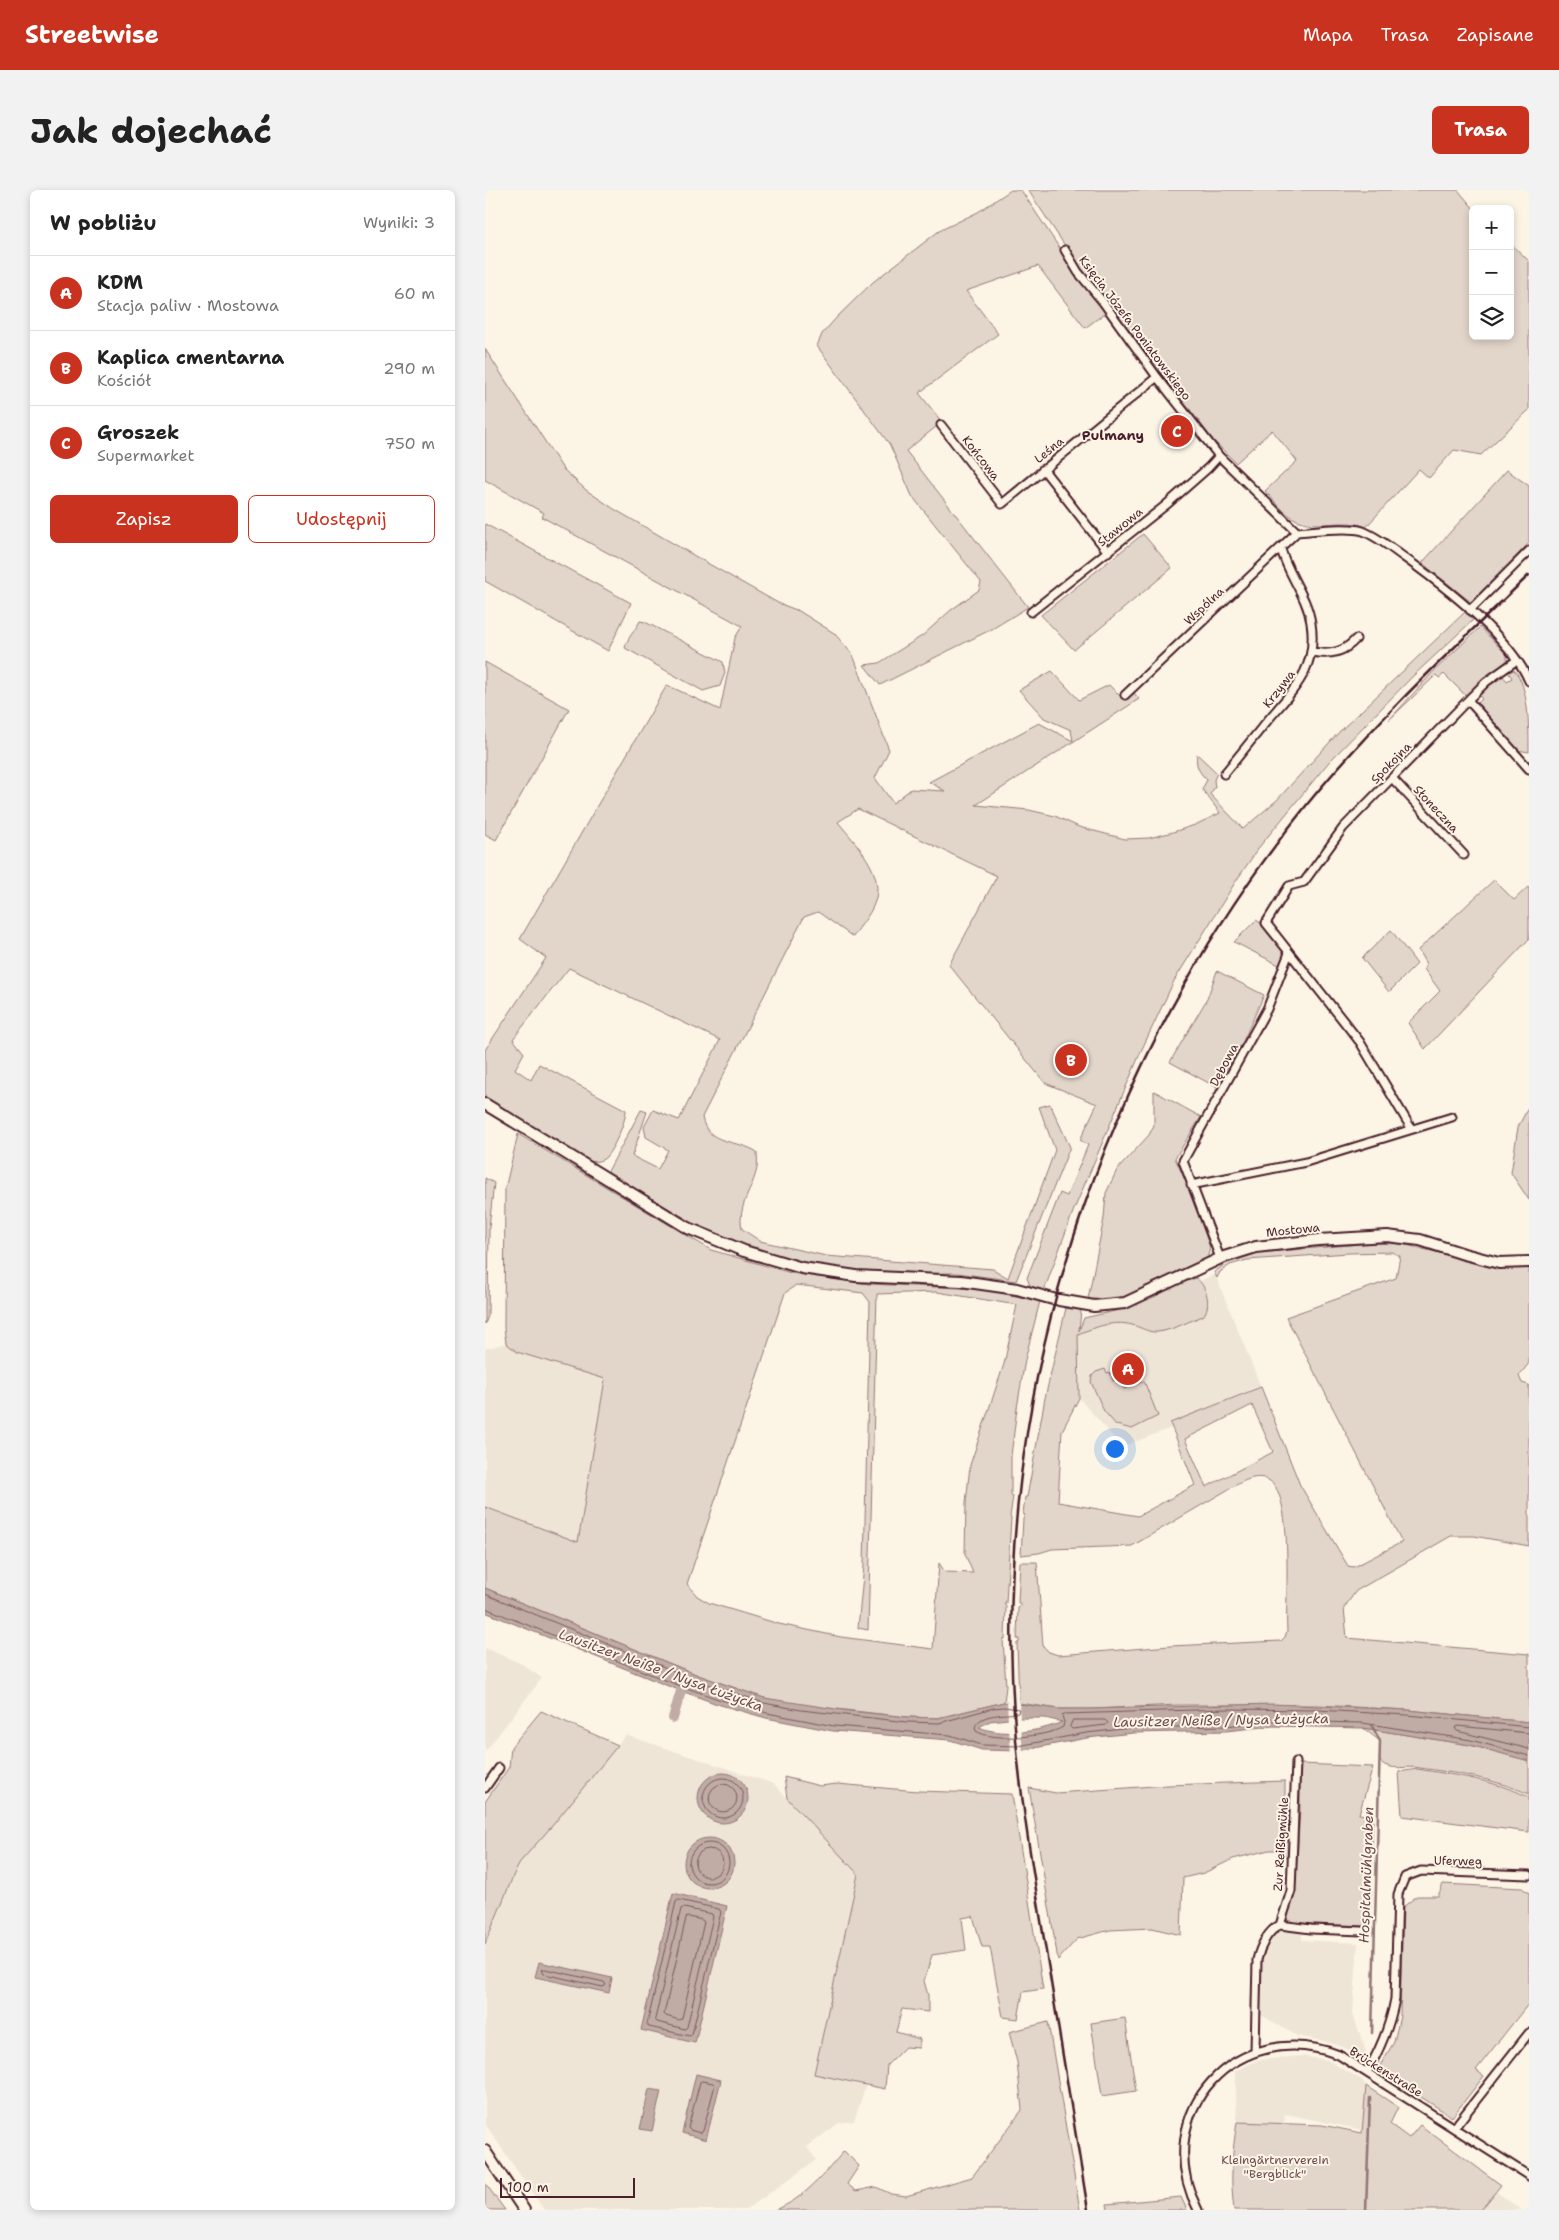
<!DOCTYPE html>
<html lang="pl">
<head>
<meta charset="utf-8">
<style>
	body { margin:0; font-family:"Shantell Sans",sans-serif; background:#f2f2f2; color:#222 }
	.controls { position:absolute; right:15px; top:15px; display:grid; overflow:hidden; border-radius:8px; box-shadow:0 2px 8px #0003 }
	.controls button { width:45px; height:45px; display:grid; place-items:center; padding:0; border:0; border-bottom:1px solid #e0e0e0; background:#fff; color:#222; font:25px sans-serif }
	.scale { position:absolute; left:15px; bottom:12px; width:135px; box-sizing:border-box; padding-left:5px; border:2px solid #4a1f2b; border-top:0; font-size:14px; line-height:18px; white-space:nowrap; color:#4a1f2b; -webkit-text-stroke:4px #fcf5e5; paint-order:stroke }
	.you { position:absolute; left:629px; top:1258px; width:18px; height:18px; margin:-12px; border:4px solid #fff; border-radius:50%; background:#1a73e8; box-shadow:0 0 0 8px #1a73e833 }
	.badge { display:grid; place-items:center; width:32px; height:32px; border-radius:50%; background:#c8321e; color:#fff; font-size:16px; font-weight:700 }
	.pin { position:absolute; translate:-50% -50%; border:2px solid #fff; box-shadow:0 1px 5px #0006 }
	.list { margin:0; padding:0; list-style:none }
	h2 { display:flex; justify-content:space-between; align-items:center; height:65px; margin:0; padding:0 20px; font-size:21px }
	h2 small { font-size:16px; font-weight:400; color:#767676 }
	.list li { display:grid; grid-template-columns:32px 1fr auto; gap:15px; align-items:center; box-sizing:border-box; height:75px; padding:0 20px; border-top:1px solid #e0e0e0 }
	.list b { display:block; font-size:19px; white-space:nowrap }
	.list p { margin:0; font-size:16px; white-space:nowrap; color:#767676 }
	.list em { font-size:16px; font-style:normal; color:#767676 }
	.actions { display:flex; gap:10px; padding:15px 20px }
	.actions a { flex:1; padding:11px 0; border:1px solid #c8321e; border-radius:8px; text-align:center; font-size:18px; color:#c8321e }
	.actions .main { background:#c8321e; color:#fff }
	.icon { flex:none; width:28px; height:28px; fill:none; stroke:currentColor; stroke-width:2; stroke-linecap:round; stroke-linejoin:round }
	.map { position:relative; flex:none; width:1044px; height:2020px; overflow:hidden; border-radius:8px }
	header { display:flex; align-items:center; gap:30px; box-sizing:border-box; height:70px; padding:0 25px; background:#c8321e; color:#fff }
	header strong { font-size:24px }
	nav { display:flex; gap:28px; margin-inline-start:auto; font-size:18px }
	.intro { display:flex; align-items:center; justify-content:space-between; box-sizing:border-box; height:120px; padding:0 30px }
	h1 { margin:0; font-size:35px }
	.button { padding:12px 22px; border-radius:8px; background:#c8321e; color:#fff; font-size:18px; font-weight:700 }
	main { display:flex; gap:30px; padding:0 30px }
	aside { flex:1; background:#fff; border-radius:8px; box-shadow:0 2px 8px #0003 }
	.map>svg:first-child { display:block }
</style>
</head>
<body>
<header>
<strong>Streetwise</strong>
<nav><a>Mapa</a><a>Trasa</a><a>Zapisane</a></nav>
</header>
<div class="intro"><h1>Jak dojechać</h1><a class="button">Trasa</a></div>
<main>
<aside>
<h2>W pobliżu<small>Wyniki: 3</small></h2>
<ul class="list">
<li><span class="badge">A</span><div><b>KDM</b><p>Stacja paliw · Mostowa</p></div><em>60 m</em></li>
<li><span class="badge">B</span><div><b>Kaplica cmentarna</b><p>Kościół</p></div><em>290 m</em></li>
<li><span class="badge">C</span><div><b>Groszek</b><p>Supermarket</p></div><em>750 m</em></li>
</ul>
<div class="actions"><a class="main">Zapisz</a><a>Udostępnij</a></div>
</aside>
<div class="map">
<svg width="1044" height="2020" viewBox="0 0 1044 2020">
	<rect width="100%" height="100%" fill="#fcf5e5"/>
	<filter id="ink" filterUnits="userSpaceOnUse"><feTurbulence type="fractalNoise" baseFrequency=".02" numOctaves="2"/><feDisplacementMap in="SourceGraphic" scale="10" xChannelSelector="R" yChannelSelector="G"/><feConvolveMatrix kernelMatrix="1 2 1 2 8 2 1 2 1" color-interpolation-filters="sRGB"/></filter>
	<g filter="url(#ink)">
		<path fill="#eee5d7" d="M 730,1084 L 776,1197 L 685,1233 L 686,1238 L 637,1257 L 594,1208 L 593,1144 L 619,1134 L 633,1133 L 648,1135 L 664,1142 L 724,1113 L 715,1091 Z
			M 21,1153 L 32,1162 L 120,1188 L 93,1352 L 0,1317 L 0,1159 Z
			M 0,1458 L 37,1474 L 57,1488 L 0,1562 Z
			M 141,1545 L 289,1594 L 373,1684 L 329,1883 L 381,1895 L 369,1931 L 354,1933 L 322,1957 L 331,1970 L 261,2020 L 59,2020 L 0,1934 L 0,1754 L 29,1684 L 36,1671 L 67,1636 L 121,1567 Z
			M 793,1741 L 817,1743 L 817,1750 L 873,1753 L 868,1824 L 882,1865 L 878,1869 L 858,1857 L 838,1851 L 812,1846 L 776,1825 L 776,1771 L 785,1752 Z
			M 815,1866 L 842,1870 L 877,1890 L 881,1896 L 878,1940 L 800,1924 L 799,1934 L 752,1932 L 750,1881 L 773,1870 Z
			M 1010,2001 L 1037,2020 L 996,2020 Z"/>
		<path fill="#e2d5ca" stroke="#967a7a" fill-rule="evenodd" d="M 526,0 L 536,0 L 591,83 L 623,121 L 600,138 L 553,76 L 481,101 L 513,144 L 434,203 L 457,232 L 421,261 L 543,417 L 507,439 L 395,495 L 379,475 L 394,473 L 437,446 L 466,420 L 494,400 L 496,392 L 427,306 L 405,255 L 332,156 L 337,144 L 352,127 L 388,92 L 454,41 L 493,22 Z
			M 543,0 L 973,0 L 989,19 L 988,146 L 1025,146 L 1025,53 L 1044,71 L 1044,220 L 996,265 L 969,260 L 944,288 L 934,279 L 881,337 C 859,327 834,340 812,330 C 799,324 789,310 780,301 L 812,271 L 787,240 L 751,273 L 729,251 L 663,165 L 660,167 L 596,80 Z
			M 0,159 L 78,279 L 101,300 L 129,319 L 215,369 L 293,413 L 314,421 L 349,443 L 368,465 L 404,560 L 390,588 L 408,613 L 426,599 L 460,601 L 444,592 L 554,533 L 588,551 L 586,540 L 559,528 L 534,500 L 567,481 L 594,510 L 624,495 L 638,509 L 649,503 L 654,509 L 491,615 L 544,620 L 570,626 L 594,637 L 640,649 L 664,648 L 688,642 L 710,635 L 735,623 L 717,599 L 722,590 C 714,582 710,576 712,564 L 732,583 L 729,590 L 730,597 L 725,604 L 758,639 L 792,610 L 855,541 L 980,422 L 988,430 L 927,487 L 843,573 L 775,656 L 751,691 L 689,791 L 657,859 L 588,1022 L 559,1101 L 546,1098 L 542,1088 L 575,1003 L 582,1006 L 603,955 L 595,950 L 612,914 L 560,893 L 464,775 L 512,686 L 373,619 L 353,632 C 370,653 402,684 389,714 C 385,725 375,736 368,747 L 333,722 L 319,727 L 217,927 C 222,956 253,949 272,962 C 272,967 273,973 272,978 C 268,999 252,1016 257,1039 L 275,1051 L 341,1066 L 508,1079 L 523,1088 L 570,960 L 554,917 L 565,914 L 585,957 L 531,1091 L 472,1083 L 416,1084 L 354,1079 L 301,1069 L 261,1057 L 226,1043 L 122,983 L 156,920 L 162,922 L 147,966 L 173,979 L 183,960 L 161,947 L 159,937 L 168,920 L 194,930 L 235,850 L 84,778 L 28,849 L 39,863 L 30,879 L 46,890 L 54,874 L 141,920 C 141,931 129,958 121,967 C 116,972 108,972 102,971 L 0,910 L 0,860 L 61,768 L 35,749 L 182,495 L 235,520 L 250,448 L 257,436 L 57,327 L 59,323 L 0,290 Z
			M 1022,280 L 1044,296 L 1044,353 L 987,413 L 937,373 Z
			M 0,334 L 146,413 L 123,461 L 0,391 Z
			M 658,344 L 687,378 L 589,460 L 556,425 Z
			M 155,431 L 160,432 L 238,472 L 240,483 L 235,496 L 218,501 L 140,458 C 142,448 150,441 155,431 Z
			M 995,437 L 1022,465 L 1022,471 L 980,505 L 959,484 L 954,488 L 951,485 L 904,530 L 948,482 Z
			M 0,472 L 84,519 L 11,650 L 0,644 Z
			M 1029,480 C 1044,495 1044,539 1044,562 L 1032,560 L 992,514 L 997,509 L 992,503 L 1017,485 L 1022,491 L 1027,488 L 1023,482 Z
			M 1009,690 L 1029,710 L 1044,696 L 1044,749 L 940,859 L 923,833 L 955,801 L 939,779 L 941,774 L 933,760 Z
			M 771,730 L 779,735 L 801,764 L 796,776 L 749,752 Z
			M 906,740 L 932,774 L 904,802 L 877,768 Z
			M 732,781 L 779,805 L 755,858 L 731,897 L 685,872 L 722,809 Z
			M 669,901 L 716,927 L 690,968 L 704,999 L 725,1058 L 722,1069 C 694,1082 632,1121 603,1109 L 619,1028 L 621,1003 L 632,980 L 664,945 L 669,935 Z
			M 1044,916 L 1044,1010 L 1026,983 L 1033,937 Z
			M 33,944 L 226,1060 L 306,1083 L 384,1094 L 496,1099 L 555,1111 L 540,1170 L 532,1218 L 526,1266 L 526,1306 L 528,1306 L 525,1327 L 526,1328 L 521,1413 L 519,1413 L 521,1417 L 520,1449 L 518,1449 L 521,1496 L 519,1512 L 453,1528 L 422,1527 L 316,1515 L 279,1508 L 213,1485 L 0,1398 L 0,1317 L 93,1352 L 120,1189 L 32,1162 L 21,1153 L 19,1138 L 20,999 ZM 311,1095 L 378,1103 L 385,1112 L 379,1375 L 373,1438 L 383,1440 L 392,1104 L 452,1102 L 532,1115 L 519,1174 L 485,1275 L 481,1313 L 480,1364 L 488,1383 L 460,1382 L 454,1373 L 448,1459 L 356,1447 L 294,1434 L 224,1413 L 212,1406 L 202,1394 L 300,1103 Z
			M 0,988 L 9,993 L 4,1037 L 3,1126 L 0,1134 Z
			M 886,1053 L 917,1054 L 1014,1077 L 1044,1078 L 1044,1173 L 1034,1186 L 1037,1193 L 1044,1195 L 1044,1356 L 989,1346 L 966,1346 L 871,1401 L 859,1418 L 862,1448 L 1044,1464 L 1044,1532 L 923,1520 L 833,1515 L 693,1515 L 606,1519 L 574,1519 L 534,1513 L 532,1453 L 534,1453 L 534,1449 L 532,1449 L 533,1418 L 535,1417 L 535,1413 L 533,1413 L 535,1372 L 552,1372 L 558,1456 L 564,1462 L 573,1465 L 685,1456 L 796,1451 L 800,1447 L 802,1441 C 800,1412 809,1307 785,1291 C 773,1283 761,1290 749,1296 L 647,1356 L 567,1359 L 554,1363 L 536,1365 L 538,1329 L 540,1325 L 538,1324 L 540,1307 L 542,1307 L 560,1208 L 581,1118 L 596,1120 L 594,1141 L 599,1128 L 643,1118 L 688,1096 L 711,1088 C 722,1096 727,1116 718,1126 C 704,1131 688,1140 673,1142 C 663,1143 656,1137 647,1135 C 628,1130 611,1137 593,1144 L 594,1208 L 577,1241 L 573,1312 L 653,1326 L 710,1295 L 685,1233 L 776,1197 L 815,1295 L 863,1376 L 869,1377 L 917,1352 L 801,1127 L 911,1088 L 915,1066 L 906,1062 L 864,1063 L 762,1070 L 745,1075 L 735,1082 L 732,1088 L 729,1082 L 744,1071 L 762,1064 ZM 767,1215 L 788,1262 L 721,1297 L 700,1249 Z
			M 620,1179 L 622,1183 L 625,1182 L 628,1191 L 634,1189 L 639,1199 L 659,1191 L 673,1226 L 647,1239 L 631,1235 L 619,1221 L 606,1192 L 607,1186 L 611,1182 Z
			M 56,1521 L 133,1555 L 67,1636 L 36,1671 L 29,1684 L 0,1754 L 0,1612 L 24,1577 L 26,1557 Z
			M 878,1538 L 985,1555 L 1042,1570 L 1044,1571 L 1044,1604 C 1010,1589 972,1583 935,1578 C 920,1575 908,1582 895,1572 L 895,1551 Z
			M 815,1574 L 888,1577 L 874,1624 L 888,1626 L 885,1736 L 800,1733 L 810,1703 L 815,1619 Z
			M 932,1579 C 970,1585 1009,1590 1044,1607 L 1044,1642 L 917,1626 L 914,1582 Z
			M 299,1587 L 335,1596 L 352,1594 L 433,1601 L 527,1604 L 558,1799 L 538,1802 L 533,1829 L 518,1827 L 505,1757 L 497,1757 L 488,1726 L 477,1728 L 481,1760 L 447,1765 L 439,1791 L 443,1805 L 443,1822 L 417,1819 L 411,1842 L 435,1849 L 434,1858 L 420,1857 L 402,1875 L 400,1899 L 329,1884 L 373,1684 L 302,1608 Z
			M 800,1591 L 800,1643 L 806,1649 L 805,1669 L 793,1660 L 784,1660 L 748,1669 L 719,1683 L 698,1688 L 696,1745 L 667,1738 L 625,1740 L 592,1749 L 573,1770 L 544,1598 L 571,1603 L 683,1595 Z
			M 958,1694 L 1037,1698 L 1044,1703 L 1044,1813 L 991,1880 L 999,1886 L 967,1927 L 893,1879 L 909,1852 L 915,1826 L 918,1717 L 932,1706 L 953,1706 Z
			M 640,1828 L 651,1901 L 617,1906 L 606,1833 Z
			M 563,1832 L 595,2020 L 290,2020 C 319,2009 340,1983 359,1961 L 374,1976 L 362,1994 L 371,2001 L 391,1997 L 406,2004 L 421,2006 L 487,1987 L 537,1920 L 532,1872 L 524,1842 Z
			M 881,1896 L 913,1917 L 905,1934 L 924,1948 L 935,1935 L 1016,1995 L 996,2020 L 749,2020 C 745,1990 747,1962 752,1932 L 837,1935 L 877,1943 Z
			M 0,1993 L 20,2020 L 0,2020 Z
			M 696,2007 L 702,2020 L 623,2020 L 622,2014 Z"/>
		<path fill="#c0aca5" stroke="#917474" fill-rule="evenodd" d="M 0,1398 L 213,1485 L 279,1508 L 364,1521 L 422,1527 L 453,1528 L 519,1512 L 574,1519 L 606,1519 L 788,1514 L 923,1520 L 1044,1532 L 1044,1571 L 985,1555 L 878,1538 L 788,1536 L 741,1541 L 648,1543 L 602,1548 L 534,1561 L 497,1560 L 465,1550 L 348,1541 L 281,1528 L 232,1514 L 183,1496 L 0,1422 ZM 532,1528 L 560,1528 L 577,1532 C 554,1542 517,1547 494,1537 L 505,1531 Z
			M213 1608a25 25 0 1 1 50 0a25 25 0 1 1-50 0Z
			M199 1673a25 25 0 1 1 50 0a25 25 0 1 1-50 0Z
			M 188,1703 L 242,1716 L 210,1853 L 156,1840 Z
			M 54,1772 L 127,1788 L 124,1803 L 50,1787 Z
			M 211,1884 L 236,1890 L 221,1950 L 197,1943 Z
			M 164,1899 L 176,1901 L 167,1941 L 155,1939 Z"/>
		<path fill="#fcf5e5" d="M 522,1509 L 534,1510 L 535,1530 L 523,1532 Z
			M 536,1538 L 538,1563 L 526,1563 L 524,1539 Z"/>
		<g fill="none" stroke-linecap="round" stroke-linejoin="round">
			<path stroke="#79575c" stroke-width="1" d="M 0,1404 L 211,1490 L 279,1513 L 316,1520 L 422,1532 L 454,1533 L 508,1518 L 519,1517 L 534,1519 L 533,1523 C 520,1525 495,1523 490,1537 L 491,1541 C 507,1552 562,1547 578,1537 L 579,1532 L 577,1526 L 579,1524 L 742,1519 L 833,1520 L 922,1525 L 1044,1537
				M 0,1418 L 185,1492 L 233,1509 L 282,1523 L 349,1536 L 465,1545 L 497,1555 L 533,1556 L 601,1543 L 647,1538 L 740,1536 L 788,1531 L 878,1533 L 986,1550 L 1044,1566
				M 588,1530 L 620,1530 L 623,1533 L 621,1535 L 587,1539 L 585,1537 Z
				M 1044,1543 L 973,1536 L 970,1538 L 972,1541 L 1044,1559
				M218 1608a20 20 0 1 1 40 0a20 20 0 1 1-40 0Z
				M224 1608a14 14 0 1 1 28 0a14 14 0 1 1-28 0Z
				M204 1673a20 20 0 1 1 40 0a20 20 0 1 1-40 0Z
				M210 1673a14 14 0 1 1 28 0a14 14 0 1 1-28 0Z
				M 194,1710 L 234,1719 L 236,1722 L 207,1844 L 205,1846 L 164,1837 L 162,1834 L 191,1712 Z
				M 199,1718 L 227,1724 L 228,1727 L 202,1837 L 200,1839 L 172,1832 L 170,1829 L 196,1719 Z
				M 204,1727 L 217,1730 L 219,1732 L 197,1828 L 194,1830 L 181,1826 L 179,1824 L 201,1728 Z
				M 60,1779 L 119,1792 L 121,1795 L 118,1797 L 59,1784 L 57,1780 Z
				M 217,1891 L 228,1893 L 230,1895 L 218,1941 L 215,1943 L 205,1940 L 203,1938 L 215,1892 Z"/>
			<path stroke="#917474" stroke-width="2.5" d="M 887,1536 L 895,1551 L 887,1843
				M 881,2020 L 885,1908"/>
			<path stroke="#c0aca5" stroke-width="10" d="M 188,1528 L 196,1501"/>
			<g stroke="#4a1f2b" stroke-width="11">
				<path id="street" d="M 580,60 L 593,82 L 618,112 L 672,187 L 734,266 L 812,342 C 829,341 862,336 878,341 C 893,347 906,358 920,368 C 959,396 1025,447 1044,491
					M 456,235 L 517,314 L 672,187
					M 558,279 L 623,362
					M 985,420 L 1044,361
					M 546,422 L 681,315 L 723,278 L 734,266
					M 827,462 C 846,465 858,463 871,449
					M 640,505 L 812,342
					M 983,510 L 1044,579
					M 739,584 C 754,566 768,548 783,530 C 809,499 833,478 826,433 C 822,406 803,385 796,359
					M 907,588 L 979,665
					M 926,938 L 875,852 L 781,733 L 804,696 L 819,692 L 858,638 L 983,510 L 1001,492 L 1032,470
					M 706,995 L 821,972 L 967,927
					M 735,1068 L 698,971 L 782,819 L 804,763
					M 0,1598 L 14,1578
					M 795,1735 L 826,1739 L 877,1741
					M 770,1861 L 772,1770 C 775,1757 783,1740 795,1735 L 806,1701 L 811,1572
					M 882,1882 C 896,1858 905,1836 910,1809 L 913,1704 L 920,1687 L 936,1681 L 1044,1685
					M 969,1938 L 1044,1843
					M 713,2020 C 663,1923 752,1826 854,1865 L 1044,1986"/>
			</g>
			<g stroke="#4a1f2b" stroke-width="14">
				<path id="secondary" d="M 0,914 L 203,1038 L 259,1061 L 317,1078 L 371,1086 L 476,1091 L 532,1099 L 568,1109
					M 574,1110 L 609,1116 L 640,1113 L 736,1068 L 771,1057 L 833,1050 L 902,1046 L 935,1050 L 979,1064 L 1014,1073 L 1044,1072
					M 0,1961 L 39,2020"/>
			</g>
			<use href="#street" stroke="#fcf5e5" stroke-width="7"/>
			<use href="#secondary" stroke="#fcf5e5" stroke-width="10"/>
			<path stroke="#4a1f2b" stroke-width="2.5" d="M 603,2020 C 588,1928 573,1835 558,1743 C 547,1675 535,1606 530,1537 C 504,1205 615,870 824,612 C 891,530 969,458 1044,385"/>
		</g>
	</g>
	<g text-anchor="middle" stroke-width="4" stroke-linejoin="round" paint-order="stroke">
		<g font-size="12" fill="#4a1f2b" stroke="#fcf5e5">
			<text transform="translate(650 138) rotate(53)" y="4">Księcia Józefa Poniatowskiego</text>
			<text transform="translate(564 260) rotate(-39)" y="4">Leśna</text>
			<text transform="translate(496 268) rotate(52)" y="4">Końcowa</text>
			<text transform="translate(635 337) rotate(-39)" y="4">Stawowa</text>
			<text transform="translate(719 416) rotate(-43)" y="4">Wspólna</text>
			<text transform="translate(794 499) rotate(-52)" y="4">Krzywa</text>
			<text transform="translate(906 573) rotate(-46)" y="4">Spokojna</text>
			<text transform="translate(951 619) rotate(47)" y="4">Słoneczna</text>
			<text transform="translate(739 875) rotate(-62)" y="4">Dębowa</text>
			<text transform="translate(808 1040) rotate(-6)" y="4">Mostowa</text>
			<text transform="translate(796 1654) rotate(-86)" y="4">Zur Reißigmühle</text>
			<text transform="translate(973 1671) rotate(1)" y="4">Uferweg</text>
			<text transform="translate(901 1882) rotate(32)" y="4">Brückenstraße</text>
		</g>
		<g font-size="12" fill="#704c53" stroke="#fcf5e5">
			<text x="790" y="1974">Kleingärtnerverein<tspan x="790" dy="14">"Bergblick"</tspan></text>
		</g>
		<g font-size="14" font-weight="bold" fill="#4a1f2b" stroke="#fcf5e5">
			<text x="628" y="250">Pulmany</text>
		</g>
		<g font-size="14" font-style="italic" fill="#6d4950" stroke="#fcf5e5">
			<text transform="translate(176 1480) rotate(20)" y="5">Lausitzer Neiße / Nysa Łużycka</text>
			<text transform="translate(736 1530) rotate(-1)" y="5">Lausitzer Neiße / Nysa Łużycka</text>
			<text transform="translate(881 1685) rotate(-88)" y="5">Hospitalmühlgraben</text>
		</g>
	</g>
</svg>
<div class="controls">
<button>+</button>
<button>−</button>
<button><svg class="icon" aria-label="layers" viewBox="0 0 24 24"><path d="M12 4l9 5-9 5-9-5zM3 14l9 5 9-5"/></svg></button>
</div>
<div class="scale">100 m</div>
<div class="you"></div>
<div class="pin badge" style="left:643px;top:1179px">A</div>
<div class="pin badge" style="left:586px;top:870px">B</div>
<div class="pin badge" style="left:692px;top:241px">C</div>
</div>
</main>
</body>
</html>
